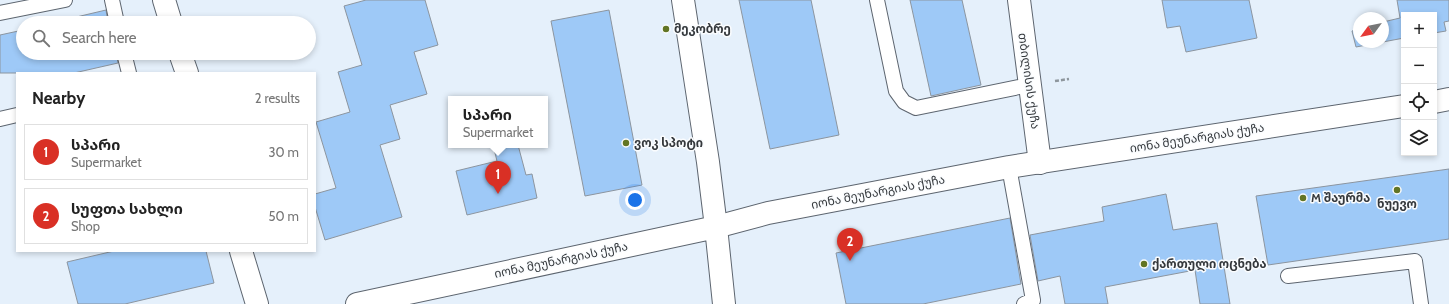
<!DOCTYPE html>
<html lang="en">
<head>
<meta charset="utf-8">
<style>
	body { margin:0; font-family:Cabin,"Noto Sans Georgian",sans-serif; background:#f6f6f6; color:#222 }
	.controls { position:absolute; right:12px; top:12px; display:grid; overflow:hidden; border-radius:0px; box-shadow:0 2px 6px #0003 }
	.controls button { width:36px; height:36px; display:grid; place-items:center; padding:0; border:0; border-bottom:1px solid #e0e0e0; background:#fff; color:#222; font:20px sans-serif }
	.compass { position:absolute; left:1353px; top:12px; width:36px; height:36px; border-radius:50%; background:#fff; box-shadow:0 2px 6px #0003; rotate:237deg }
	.you { position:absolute; left:635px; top:200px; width:14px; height:14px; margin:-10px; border:3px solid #fff; border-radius:50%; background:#1a73e8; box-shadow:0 0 0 6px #1a73e833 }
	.badge { display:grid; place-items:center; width:26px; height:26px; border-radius:50%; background:#d93025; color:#fff; font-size:13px; font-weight:700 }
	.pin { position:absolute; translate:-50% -33px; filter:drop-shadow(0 1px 2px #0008) }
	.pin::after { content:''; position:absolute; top:21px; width:14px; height:12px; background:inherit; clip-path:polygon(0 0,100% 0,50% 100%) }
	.popup { position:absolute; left:448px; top:96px; width:100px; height:52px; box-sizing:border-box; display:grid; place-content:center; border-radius:0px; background:#fff; filter:drop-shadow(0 1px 3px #0005); font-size:13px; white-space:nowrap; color:#767676 }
	.popup b { font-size:15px; color:#222 }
	.popup::after { content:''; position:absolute; left:50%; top:100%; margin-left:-8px; border:8px solid transparent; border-top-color:#fff }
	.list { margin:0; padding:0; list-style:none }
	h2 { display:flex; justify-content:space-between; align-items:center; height:52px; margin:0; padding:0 16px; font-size:17px }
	h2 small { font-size:13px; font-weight:400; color:#767676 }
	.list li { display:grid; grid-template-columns:26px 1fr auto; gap:12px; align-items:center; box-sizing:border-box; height:56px; margin:0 8px 8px; padding:0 8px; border:1px solid #e0e0e0; border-radius:0px }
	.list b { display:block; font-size:15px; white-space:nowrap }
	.list p { margin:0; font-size:13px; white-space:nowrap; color:#767676 }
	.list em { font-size:13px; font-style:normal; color:#767676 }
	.icon { flex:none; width:22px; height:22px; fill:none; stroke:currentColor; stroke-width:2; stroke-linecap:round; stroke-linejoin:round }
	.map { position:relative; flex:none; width:1449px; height:304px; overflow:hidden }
	.search { position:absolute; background:#fff; box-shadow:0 2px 6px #0003; left:16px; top:16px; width:300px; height:44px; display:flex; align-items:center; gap:10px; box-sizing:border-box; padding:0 14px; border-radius:22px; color:#767676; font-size:15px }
	.panel { position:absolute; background:#fff; box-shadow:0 2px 6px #0003; left:16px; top:72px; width:300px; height:180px; border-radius:0px }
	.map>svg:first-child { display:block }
</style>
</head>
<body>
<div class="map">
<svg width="1449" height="304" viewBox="0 0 1449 304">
	<rect width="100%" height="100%" fill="#e5f0fb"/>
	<path fill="#9ec9f7" stroke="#8c959f" d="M 366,0 L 425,0 L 438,45 L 414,52 L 427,94 L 390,105 L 400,139 L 380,145 L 402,217 L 325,240 L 315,207 L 315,194 L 336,188 L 316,122 L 350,112 L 338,72 L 362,65 L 344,6 Z
		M 739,0 L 811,0 L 839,135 L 770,149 Z
		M 910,0 L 962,0 L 981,85 L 931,96 Z
		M 1162,0 L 1249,0 L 1257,38 L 1186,52 L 1180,26 L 1167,28 Z
		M 1397,0 L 1449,0 L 1449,21 L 1444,22 L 1446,31 L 1434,33 L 1434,15 L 1404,15 L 1404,38 L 1356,47 L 1352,31 L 1359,29 L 1359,42 L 1383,42 L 1383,22 L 1400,18 Z
		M 106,10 L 108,23 L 51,23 Z
		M 609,10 L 642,185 L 585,196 L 551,21 Z
		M 23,30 L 23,53 L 116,53 L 118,63 L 74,73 L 0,73 L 0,35 Z
		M 493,145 L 518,145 L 526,175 L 532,174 L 537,198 L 467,215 L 456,171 L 497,161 Z
		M 1449,169 L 1449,239 L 1268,265 L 1256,196 Z
		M 1166,194 L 1173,230 L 1217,223 L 1230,304 L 1200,304 L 1195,270 L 1105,287 L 1108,304 L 1065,304 L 1060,276 L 1038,281 L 1030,235 L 1104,221 L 1102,207 Z
		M 1010,218 L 1021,284 L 923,304 L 846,304 L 836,253 Z
		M 114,251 L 206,251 L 214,283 L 125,304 L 78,304 L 67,262 Z"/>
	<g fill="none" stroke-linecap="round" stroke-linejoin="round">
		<g stroke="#5d656f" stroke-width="16">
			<path id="service" d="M 112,0 L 117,23
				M 877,0 L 896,91 L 904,102 L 916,108 L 1029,85
				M 0,13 L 65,0
				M 124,53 L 129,73
				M 0,119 L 17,115
				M 1009,167 L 1033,300 L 1024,304
				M 1288,276 L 1415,261 L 1421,304"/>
		</g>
		<g stroke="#5d656f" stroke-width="24">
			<path id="minor" d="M 164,0 L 171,23
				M 1019,0 L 1040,163
				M 180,53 L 187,73
				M 241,251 L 257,304"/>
		</g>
		<g stroke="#5d656f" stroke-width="24">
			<path id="tertiary" d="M 683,0 L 708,162 L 716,227"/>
		</g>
		<g stroke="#5d656f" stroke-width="24">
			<path id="secondary" d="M 1434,102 L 1449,99
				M 716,227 L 724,304
				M 357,304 L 716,227 L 768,213 L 1009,167 L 1404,106"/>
		</g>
		<path stroke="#8e969d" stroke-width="2.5" stroke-dasharray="4 2" stroke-linecap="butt" d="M 1055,81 L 1069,79"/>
		<use href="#service" stroke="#fff" stroke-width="14"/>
		<use href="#minor" stroke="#fff" stroke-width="22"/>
		<use href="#tertiary" stroke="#fff" stroke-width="22"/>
		<use href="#secondary" stroke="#fff" stroke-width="22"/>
	</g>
	<g fill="#627524" stroke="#fafcfe" stroke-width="1.5">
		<circle cx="666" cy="29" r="4"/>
		<circle cx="626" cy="143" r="4"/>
		<circle cx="1397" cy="190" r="4"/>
		<circle cx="1303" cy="198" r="4"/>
		<circle cx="1144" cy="264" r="4"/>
	</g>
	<g text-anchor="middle" stroke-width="3" stroke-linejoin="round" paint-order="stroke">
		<g font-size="12" font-weight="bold" fill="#35393d" stroke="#fafcfe" text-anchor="start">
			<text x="674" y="33">მეკობრე</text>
			<text x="634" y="147">ვოკ სპოტი</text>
			<text x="1311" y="202">M შაურმა</text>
			<text x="1397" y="208" text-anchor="middle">ნუევო</text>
			<text x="1152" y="268">ქართული ოცნება</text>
		</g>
		<g font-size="12" fill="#35393d" stroke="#fafcfe">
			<text transform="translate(1029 81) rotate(82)" y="4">თბილისის ქუჩა</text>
			<text transform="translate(1197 138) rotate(-9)" y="4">იონა მეუნარგიას ქუჩა</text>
			<text transform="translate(878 192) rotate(-11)" y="4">იონა მეუნარგიას ქუჩა</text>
			<text transform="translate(561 260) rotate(-12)" y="4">იონა მეუნარგიას ქუჩა</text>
		</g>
	</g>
</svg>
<div class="controls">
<button>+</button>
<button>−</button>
<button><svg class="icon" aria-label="locate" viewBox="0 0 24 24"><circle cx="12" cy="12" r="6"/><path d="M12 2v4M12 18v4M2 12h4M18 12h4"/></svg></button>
<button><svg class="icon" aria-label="layers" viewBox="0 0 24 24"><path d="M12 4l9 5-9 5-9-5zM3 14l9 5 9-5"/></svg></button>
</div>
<svg class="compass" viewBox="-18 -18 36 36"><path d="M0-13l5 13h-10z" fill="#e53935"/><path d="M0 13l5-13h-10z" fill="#767676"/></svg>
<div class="you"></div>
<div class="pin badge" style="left:498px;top:194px">1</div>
<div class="popup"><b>სპარი</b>Supermarket</div>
<div class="pin badge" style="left:850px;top:261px">2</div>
<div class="search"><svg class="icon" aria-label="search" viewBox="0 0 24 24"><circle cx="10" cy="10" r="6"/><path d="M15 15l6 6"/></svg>Search here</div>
<section class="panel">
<h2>Nearby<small>2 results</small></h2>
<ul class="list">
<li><span class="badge">1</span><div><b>სპარი</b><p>Supermarket</p></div><em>30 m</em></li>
<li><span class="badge">2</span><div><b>სუფთა სახლი</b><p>Shop</p></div><em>50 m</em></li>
</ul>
</section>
</div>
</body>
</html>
